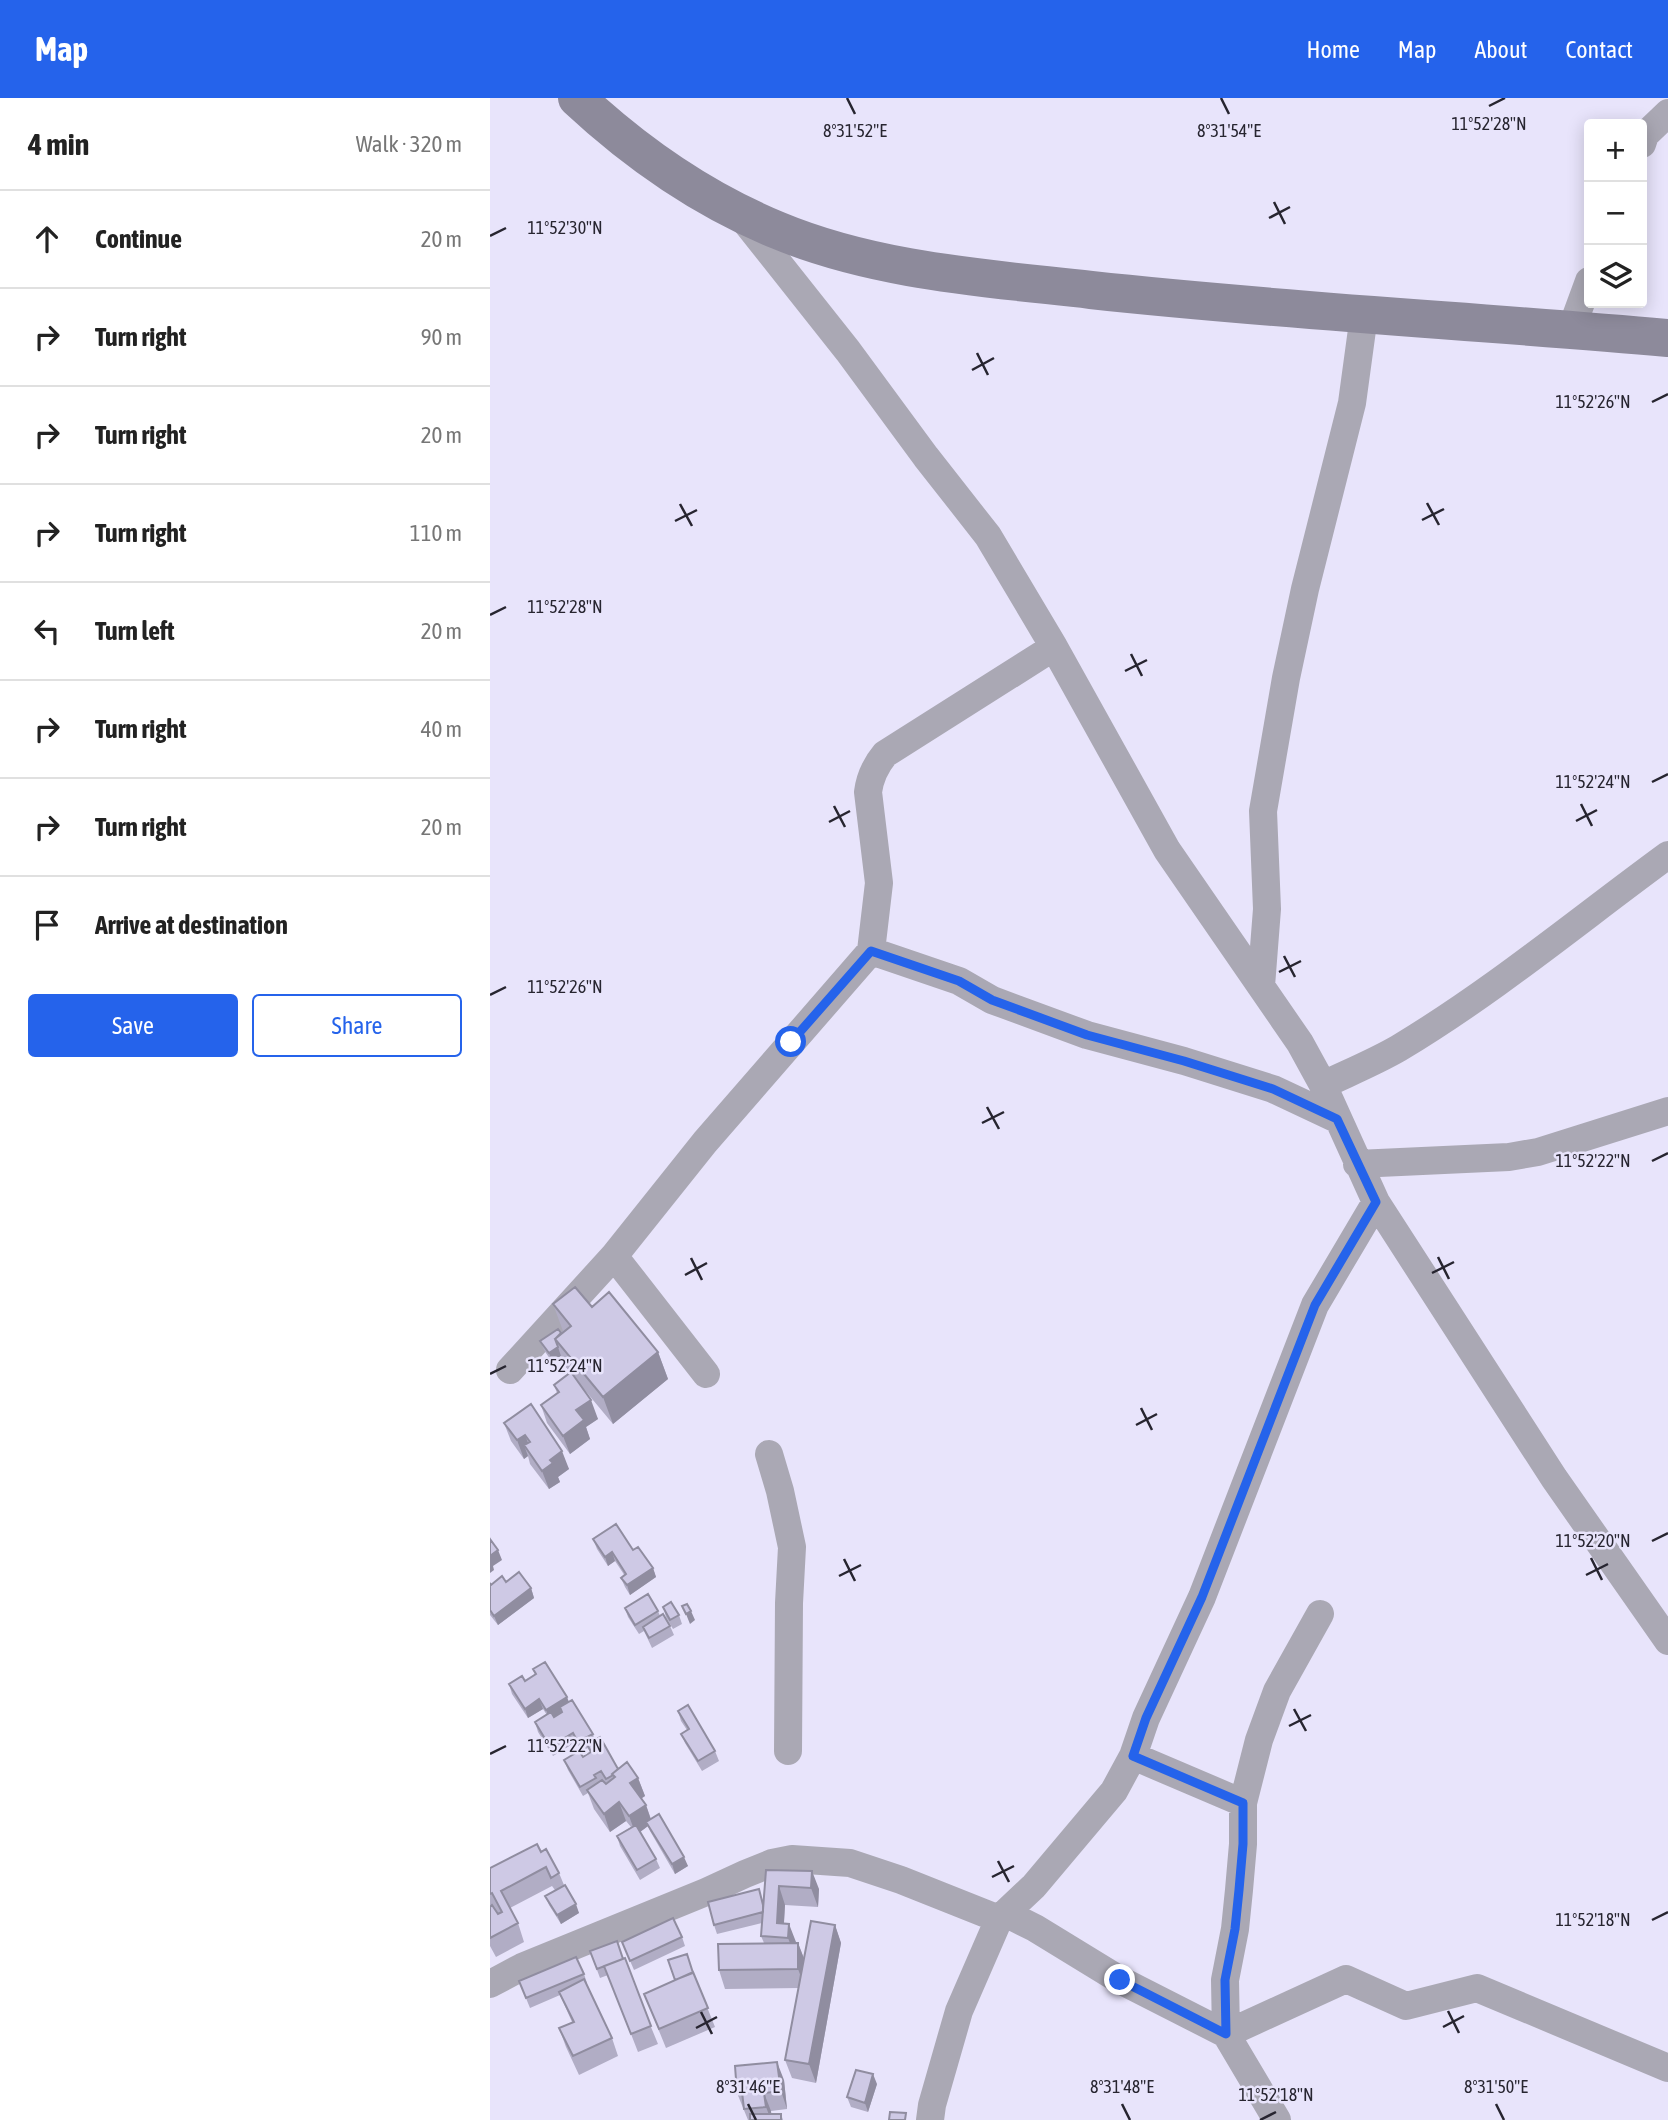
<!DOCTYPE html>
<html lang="en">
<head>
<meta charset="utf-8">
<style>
	body { margin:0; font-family:"Asap Condensed",sans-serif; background:#f2f2f2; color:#222 }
	.controls { position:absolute; right:21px; top:21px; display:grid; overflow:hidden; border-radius:7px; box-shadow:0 4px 18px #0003 }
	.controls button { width:63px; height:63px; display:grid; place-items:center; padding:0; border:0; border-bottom:2px solid #e0e0e0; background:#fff; color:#222; font:35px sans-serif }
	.stop { position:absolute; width:21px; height:21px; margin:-16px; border:5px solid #2563eb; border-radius:50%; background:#fff }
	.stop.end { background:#2563eb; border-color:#fff; box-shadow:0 2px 7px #0008 }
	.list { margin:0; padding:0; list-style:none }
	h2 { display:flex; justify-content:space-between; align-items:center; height:91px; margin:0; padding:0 28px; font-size:30px }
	h2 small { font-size:23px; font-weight:400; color:#767676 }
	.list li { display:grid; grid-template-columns:46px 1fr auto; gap:21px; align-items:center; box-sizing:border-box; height:98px; padding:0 28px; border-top:2px solid #e0e0e0 }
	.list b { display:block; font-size:26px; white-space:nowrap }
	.list em { font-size:23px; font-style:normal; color:#767676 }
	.actions { display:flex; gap:14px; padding:21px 28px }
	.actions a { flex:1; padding:16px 0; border:2px solid #2563eb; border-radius:7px; text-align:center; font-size:24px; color:#2563eb }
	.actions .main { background:#2563eb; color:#fff }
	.icon { flex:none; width:38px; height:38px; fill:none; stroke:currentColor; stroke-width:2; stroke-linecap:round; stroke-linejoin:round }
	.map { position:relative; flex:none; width:1178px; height:2022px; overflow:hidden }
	header { display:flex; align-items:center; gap:42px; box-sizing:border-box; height:98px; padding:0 35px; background:#2563eb; color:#fff }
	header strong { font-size:33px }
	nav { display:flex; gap:38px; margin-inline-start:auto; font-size:24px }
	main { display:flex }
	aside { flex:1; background:#fff }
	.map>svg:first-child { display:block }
</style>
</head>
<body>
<header>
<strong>Map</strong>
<nav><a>Home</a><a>Map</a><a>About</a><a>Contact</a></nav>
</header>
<main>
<aside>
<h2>4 min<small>Walk · 320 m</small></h2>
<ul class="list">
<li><svg class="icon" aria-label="ahead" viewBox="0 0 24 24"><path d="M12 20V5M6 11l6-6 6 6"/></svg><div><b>Continue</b></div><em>20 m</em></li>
<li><svg class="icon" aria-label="right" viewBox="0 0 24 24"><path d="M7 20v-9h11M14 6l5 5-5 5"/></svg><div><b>Turn right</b></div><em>90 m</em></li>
<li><svg class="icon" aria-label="right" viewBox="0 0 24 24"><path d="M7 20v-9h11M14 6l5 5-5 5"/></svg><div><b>Turn right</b></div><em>20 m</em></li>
<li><svg class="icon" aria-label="right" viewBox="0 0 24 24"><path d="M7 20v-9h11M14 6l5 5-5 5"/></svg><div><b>Turn right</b></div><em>110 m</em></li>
<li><svg class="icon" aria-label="left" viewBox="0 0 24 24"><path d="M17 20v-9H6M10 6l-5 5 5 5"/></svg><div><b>Turn left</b></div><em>20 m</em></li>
<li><svg class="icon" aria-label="right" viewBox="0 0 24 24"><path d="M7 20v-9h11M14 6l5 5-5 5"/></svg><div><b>Turn right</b></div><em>40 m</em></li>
<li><svg class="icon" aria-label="right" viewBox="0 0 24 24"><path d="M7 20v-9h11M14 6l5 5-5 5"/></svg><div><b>Turn right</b></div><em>20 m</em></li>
<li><svg class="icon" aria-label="arrive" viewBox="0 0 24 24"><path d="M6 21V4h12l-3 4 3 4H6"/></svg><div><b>Arrive at destination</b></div></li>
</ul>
<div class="actions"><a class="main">Save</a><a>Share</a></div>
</aside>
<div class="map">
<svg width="1178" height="2022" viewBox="0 0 1178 2022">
	<rect width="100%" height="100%" fill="#e8e4fb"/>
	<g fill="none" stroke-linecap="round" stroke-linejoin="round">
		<path stroke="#aaa8b4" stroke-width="28" d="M 1152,46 L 1155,37 L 1178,15
			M 251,118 L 358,253 L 436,359 L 498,438 L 564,549 L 677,752 L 810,945 L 833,987 L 886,1104 L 1064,1380 L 1178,1543
			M 1081,232 L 1099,183
			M 381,853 L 469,883 L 502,902 L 597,937 L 694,963 L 783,991 L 847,1021
			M 771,888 L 777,811 L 773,713 L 796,580 L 815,491 L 862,305 L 874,217
			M 833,987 C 858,975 885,964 909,950 C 1004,893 1089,822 1178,757
			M 867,1066 L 1019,1059 L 1048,1054 L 1178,1013
			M 124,1158 L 216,1276
			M 20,1272 L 124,1158 L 215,1044 L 381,853 L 389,785 L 378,694 C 380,679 385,668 395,656 L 564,549
			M 279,1356 L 290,1393 L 302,1449 L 299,1505 L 298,1653
			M 643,1658 L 753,1705
			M 515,1815 L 545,1830 L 630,1882 L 736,1936
			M 0,1886 L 32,1869 L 216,1794 L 255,1776 L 282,1765 L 302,1761 L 360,1765 L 411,1782 L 509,1821
			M 736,1936 L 856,1881 L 916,1908 L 987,1890 L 1178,1970
			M 440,2022 L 442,2007 L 469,1913 L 509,1821 L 544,1788 L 624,1693 L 643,1658 L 656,1620 L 712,1499 L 825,1207 L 886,1104
			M 787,2022 L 736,1936 L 735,1882 L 745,1831 L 749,1792 L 753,1746 L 753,1705 L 769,1642 L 787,1593 L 830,1516"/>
		<path stroke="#8d8a9b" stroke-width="38" d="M 87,0 C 146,55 212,101 287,132 C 385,173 496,180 601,192 C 793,213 986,223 1178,240"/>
	</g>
	<path fill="#b1adc5" d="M 63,1206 L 102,1209 L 168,1254 L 178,1281 L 123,1326 L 83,1278 L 108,1321 L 96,1329 L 100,1341 L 80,1356 L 57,1325 L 51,1307 L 67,1295 L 64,1287 L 80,1274 L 74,1267 L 71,1258 L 62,1264 L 54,1252 L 50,1243 L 73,1233 Z
		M 41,1306 L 79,1371 L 68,1379 L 70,1384 L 59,1391 L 40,1366 L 38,1358 L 34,1361 L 21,1343 L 14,1325 Z
		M 103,1441 L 143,1452 L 163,1470 L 166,1479 L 140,1497 L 135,1489 L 131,1480 L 135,1478 L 125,1463 L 118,1468 L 107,1451 Z
		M 16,1484 L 41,1490 L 44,1500 L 8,1527 L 0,1517 L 0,1485 L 1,1487 Z
		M 173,1509 L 189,1517 L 192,1526 L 183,1531 L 176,1519 Z
		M 135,1510 L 168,1513 L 170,1518 L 180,1528 L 184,1537 L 162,1550 L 154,1533 L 149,1536 L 138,1519 Z
		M 43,1571 L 77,1599 L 79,1604 L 103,1636 L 105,1642 L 128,1671 L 148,1680 L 155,1698 L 151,1701 L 156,1707 L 161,1721 L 198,1768 L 185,1776 L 160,1733 L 158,1728 L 150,1734 L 166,1761 L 170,1770 L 150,1782 L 130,1748 L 127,1738 L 141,1729 L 136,1723 L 120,1734 L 104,1711 L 98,1695 L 93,1698 L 78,1672 L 74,1662 L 93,1659 L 100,1654 L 98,1650 L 92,1654 L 86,1644 L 63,1658 L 48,1634 L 45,1624 L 57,1617 L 53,1611 L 38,1620 L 22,1596 L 19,1586 L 35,1583 L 45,1577 Z
		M 188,1613 L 225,1653 L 229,1663 L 212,1673 L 195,1645 L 191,1636 L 197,1632 L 191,1623 Z
		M 51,1754 L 69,1775 L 74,1787 L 89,1815 L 71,1826 L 59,1807 L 55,1798 L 65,1792 L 62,1788 L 20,1810 L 28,1825 L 34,1844 L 6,1859 L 0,1848 L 0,1770 Z
		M 276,1772 L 329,1791 L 328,1809 L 295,1807 L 294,1825 L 306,1845 L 308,1845 L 314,1861 L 345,1827 L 351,1845 L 326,1985 L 302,1980 L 295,1962 L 309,1890 L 235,1891 L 229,1872 L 274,1845 L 271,1838 L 272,1825 L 227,1836 L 224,1827 L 273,1804 Z
		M 192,1839 L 195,1848 L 144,1872 L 132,1844 Z
		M 100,1853 L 133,1861 L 168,1946 L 148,1954 L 118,1877 L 110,1880 Z
		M 203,1874 L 225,1929 L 176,1950 L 154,1896 Z
		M 94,1876 L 97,1885 L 96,1886 L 122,1940 L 128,1958 L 89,1977 L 76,1949 L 69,1930 L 82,1924 L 70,1897 L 40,1910 L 29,1883 Z
		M 294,1982 L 297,2011 L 281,2013 L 281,2016 L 291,2016 L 293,2022 L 258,2022 L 247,1995 Z
		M 387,1986 L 378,2014 L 361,2009 L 357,1999 Z"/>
	<path fill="#908da0" d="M 68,1249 L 71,1258 L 62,1264 L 59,1255 Z
		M 168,1254 L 178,1281 L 123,1326 L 113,1299 Z
		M 101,1302 L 108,1321 L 96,1329 L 100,1341 L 80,1356 L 73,1338 L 86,1312 Z
		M 35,1337 L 42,1355 L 34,1347 L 38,1358 L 34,1361 L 27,1342 Z
		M 72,1353 L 79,1371 L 68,1379 L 70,1384 L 59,1391 L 52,1373 L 60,1362 Z
		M 8,1452 L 12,1462 L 3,1468 L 4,1472 L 0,1475 L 0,1458 Z
		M 122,1454 L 125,1463 L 118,1468 L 115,1459 Z
		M 163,1470 L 166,1479 L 140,1497 L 137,1487 Z
		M 41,1490 L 44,1500 L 8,1527 L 4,1518 Z
		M 201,1513 L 205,1522 L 200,1526 L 196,1516 Z
		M 77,1599 L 80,1608 L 70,1609 L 71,1614 L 60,1622 L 56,1612 Z
		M 49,1601 L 53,1611 L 38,1620 L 35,1611 Z
		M 148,1680 L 155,1698 L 147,1703 L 140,1685 Z
		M 129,1704 L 136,1723 L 120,1734 L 114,1716 Z
		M 156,1707 L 162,1725 L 156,1724 L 158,1728 L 146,1737 L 139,1718 Z
		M 194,1759 L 198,1768 L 185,1776 L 182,1766 Z
		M 322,1773 L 329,1791 L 328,1809 L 321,1790 Z
		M 289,1788 L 295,1807 L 293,1839 L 287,1825 Z
		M 86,1806 L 89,1815 L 71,1826 L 67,1817 Z
		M 299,1826 L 306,1844 L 305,1858 L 298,1840 Z
		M 345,1827 L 351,1845 L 326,1985 L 319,1966 Z
		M 308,1845 L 315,1863 L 315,1890 L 308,1871 Z
		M 287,1964 L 294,1982 L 297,2011 L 291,1993 Z
		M 383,1976 L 387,1986 L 378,2014 L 375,2005 Z
		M 274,1995 L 281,2013 L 282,2022 L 281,2022 L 276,2009 Z"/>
	<path fill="#cec9e5" stroke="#908da0" stroke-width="2" d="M 85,1189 L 102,1209 L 119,1194 L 168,1254 L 113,1299 L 65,1241 L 81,1228 L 63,1206 Z
		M 68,1231 L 71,1235 L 65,1241 L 68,1249 L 59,1255 L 50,1243 Z
		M 81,1274 L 101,1302 L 86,1312 L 94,1322 L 73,1338 L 51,1307 L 69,1294 L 64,1287 Z
		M 41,1306 L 72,1353 L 60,1362 L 63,1365 L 52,1373 L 34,1347 L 40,1344 L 35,1337 L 27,1342 L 14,1325 Z
		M 126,1426 L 143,1452 L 148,1449 L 163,1470 L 137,1487 L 131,1480 L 136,1476 L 122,1454 L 115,1459 L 103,1441 Z
		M 0,1441 L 8,1452 L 0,1458 Z
		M 29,1474 L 41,1490 L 4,1518 L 0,1512 L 0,1485 L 1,1487 L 12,1478 L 16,1484 Z
		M 158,1496 L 168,1513 L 145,1527 L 135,1510 Z
		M 181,1504 L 189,1517 L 180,1522 L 173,1509 Z
		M 197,1506 L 201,1513 L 196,1516 L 192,1508 Z
		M 173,1516 L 180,1528 L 159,1540 L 153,1529 Z
		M 55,1564 L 77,1599 L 56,1612 L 49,1601 L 35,1611 L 19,1586 L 32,1578 L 35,1583 L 46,1576 L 43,1571 Z
		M 82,1602 L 103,1636 L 88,1644 L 83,1635 L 60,1649 L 45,1624 L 61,1614 L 64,1619 L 72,1614 L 70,1609 Z
		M 198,1607 L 225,1653 L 208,1663 L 191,1636 L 199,1631 L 188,1613 Z
		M 110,1639 L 128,1671 L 122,1676 L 123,1677 L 116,1681 L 111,1673 L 104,1677 L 106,1680 L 90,1689 L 74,1662 L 89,1653 L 93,1659 L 101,1654 L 97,1646 Z
		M 137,1664 L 148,1680 L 140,1685 L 156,1707 L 139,1718 L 129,1704 L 114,1716 L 97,1692 L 112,1682 L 116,1686 L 125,1679 L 122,1676 Z
		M 169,1716 L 194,1759 L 182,1766 L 156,1724 Z
		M 146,1727 L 166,1761 L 147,1772 L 127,1738 Z
		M 47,1746 L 51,1754 L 56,1751 L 69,1775 L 61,1780 L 56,1769 L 11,1793 L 28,1825 L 0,1840 L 0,1809 L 2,1807 L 8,1816 L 12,1814 L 2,1795 L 0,1796 L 0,1770 Z
		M 276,1772 L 322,1773 L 321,1790 L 289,1788 L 287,1825 L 299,1826 L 298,1840 L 271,1838 Z
		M 75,1787 L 86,1806 L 67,1817 L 55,1798 Z
		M 269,1791 L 273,1807 L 273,1814 L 224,1827 L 218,1804 Z
		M 183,1820 L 192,1839 L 140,1863 L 132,1844 Z
		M 321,1823 L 345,1827 L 319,1966 L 295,1962 Z
		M 127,1843 L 133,1861 L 107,1871 L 100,1853 Z
		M 308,1845 L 308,1871 L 229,1872 L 228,1846 Z
		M 197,1856 L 203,1875 L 185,1882 L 178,1862 Z
		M 86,1859 L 94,1876 L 36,1900 L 29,1883 Z
		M 135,1860 L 161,1928 L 141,1936 L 114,1868 Z
		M 203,1874 L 218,1910 L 169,1931 L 154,1896 Z
		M 94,1881 L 122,1940 L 83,1958 L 69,1930 L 84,1924 L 69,1894 Z
		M 287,1964 L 291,1993 L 274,1995 L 276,2009 L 254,2011 L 252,1994 L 247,1995 L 245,1968 Z
		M 366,1972 L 383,1976 L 375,2005 L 357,1999 Z
		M 400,2014 L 416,2015 L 415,2022 L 399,2022 Z
		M 260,2016 L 291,2016 L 291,2022 L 260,2022 Z"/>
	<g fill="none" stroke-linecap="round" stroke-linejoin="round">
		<path stroke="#2563eb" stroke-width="9" d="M 301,944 L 381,853 L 469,883 L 502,902 L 597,937 L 694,963 L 783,991 L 847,1021 L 886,1104 L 825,1207 L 712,1499 L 656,1620 L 643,1658 L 753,1705 L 753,1746 L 749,1792 L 745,1831 L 735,1882 L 736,1936 L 630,1882"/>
	</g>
	<path fill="none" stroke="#272530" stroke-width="2.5" d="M 357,0 L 365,16M 731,0 L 739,16M 999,8 L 1015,0M 784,104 L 795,126M 779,120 L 800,109M 0,138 L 16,130M 487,255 L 498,277M 482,272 L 504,260M 1162,304 L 1178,296M 937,405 L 949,427M 190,406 L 202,428M 932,422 L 954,411M 185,423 L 207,412M 0,517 L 16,509M 641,556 L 652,578M 635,573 L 657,562M 1162,684 L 1178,676M 1091,706 L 1102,728M 344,708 L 355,729M 1086,723 L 1107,712M 339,724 L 360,713M 794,858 L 805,879M 789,874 L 811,863M 0,897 L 16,889M 497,1009 L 509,1031M 492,1025 L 514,1014M 1162,1063 L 1178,1055M 948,1159 L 959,1181M 201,1160 L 212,1182M 942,1175 L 964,1164M 195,1177 L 217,1165M 0,1276 L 16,1268M 651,1310 L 662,1332M 646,1327 L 667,1316M 1162,1443 L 1178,1435M 1101,1460 L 1112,1482M 354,1461 L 365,1483M 1096,1477 L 1118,1466M 349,1478 L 371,1467M 804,1611 L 816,1633M 799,1628 L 821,1617M 0,1656 L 16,1648M 508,1763 L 519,1784M 502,1779 L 524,1768M 1162,1822 L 1178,1814M 958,1913 L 969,1935M 211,1914 L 222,1936M 953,1929 L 974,1918M 206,1930 L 227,1919M 258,2006 L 266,2022M 632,2006 L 640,2022M 1006,2006 L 1014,2022M 770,2022 L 786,2014"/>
	<g font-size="18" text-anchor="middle" fill="#272530" stroke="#e8e4fb" stroke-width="5" stroke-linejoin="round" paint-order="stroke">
		<text x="999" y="32">11°52'28"N</text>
		<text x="365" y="39">8°31'52"E</text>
		<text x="739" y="39">8°31'54"E</text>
		<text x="75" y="136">11°52'30"N</text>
		<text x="1103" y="310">11°52'26"N</text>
		<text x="75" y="515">11°52'28"N</text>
		<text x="1103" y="690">11°52'24"N</text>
		<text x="75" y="895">11°52'26"N</text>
		<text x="1103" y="1069">11°52'22"N</text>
		<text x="75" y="1274">11°52'24"N</text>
		<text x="1103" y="1449">11°52'20"N</text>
		<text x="75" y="1654">11°52'22"N</text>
		<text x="1103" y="1828">11°52'18"N</text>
		<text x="258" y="1995">8°31'46"E</text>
		<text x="632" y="1995">8°31'48"E</text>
		<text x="1006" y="1995">8°31'50"E</text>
		<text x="786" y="2003">11°52'18"N</text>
	</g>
</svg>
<div class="controls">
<button>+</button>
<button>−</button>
<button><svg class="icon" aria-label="layers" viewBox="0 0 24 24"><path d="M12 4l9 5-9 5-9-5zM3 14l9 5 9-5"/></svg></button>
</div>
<div class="stop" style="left:301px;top:944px"></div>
<div class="stop end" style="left:630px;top:1882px"></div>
</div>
</main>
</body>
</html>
